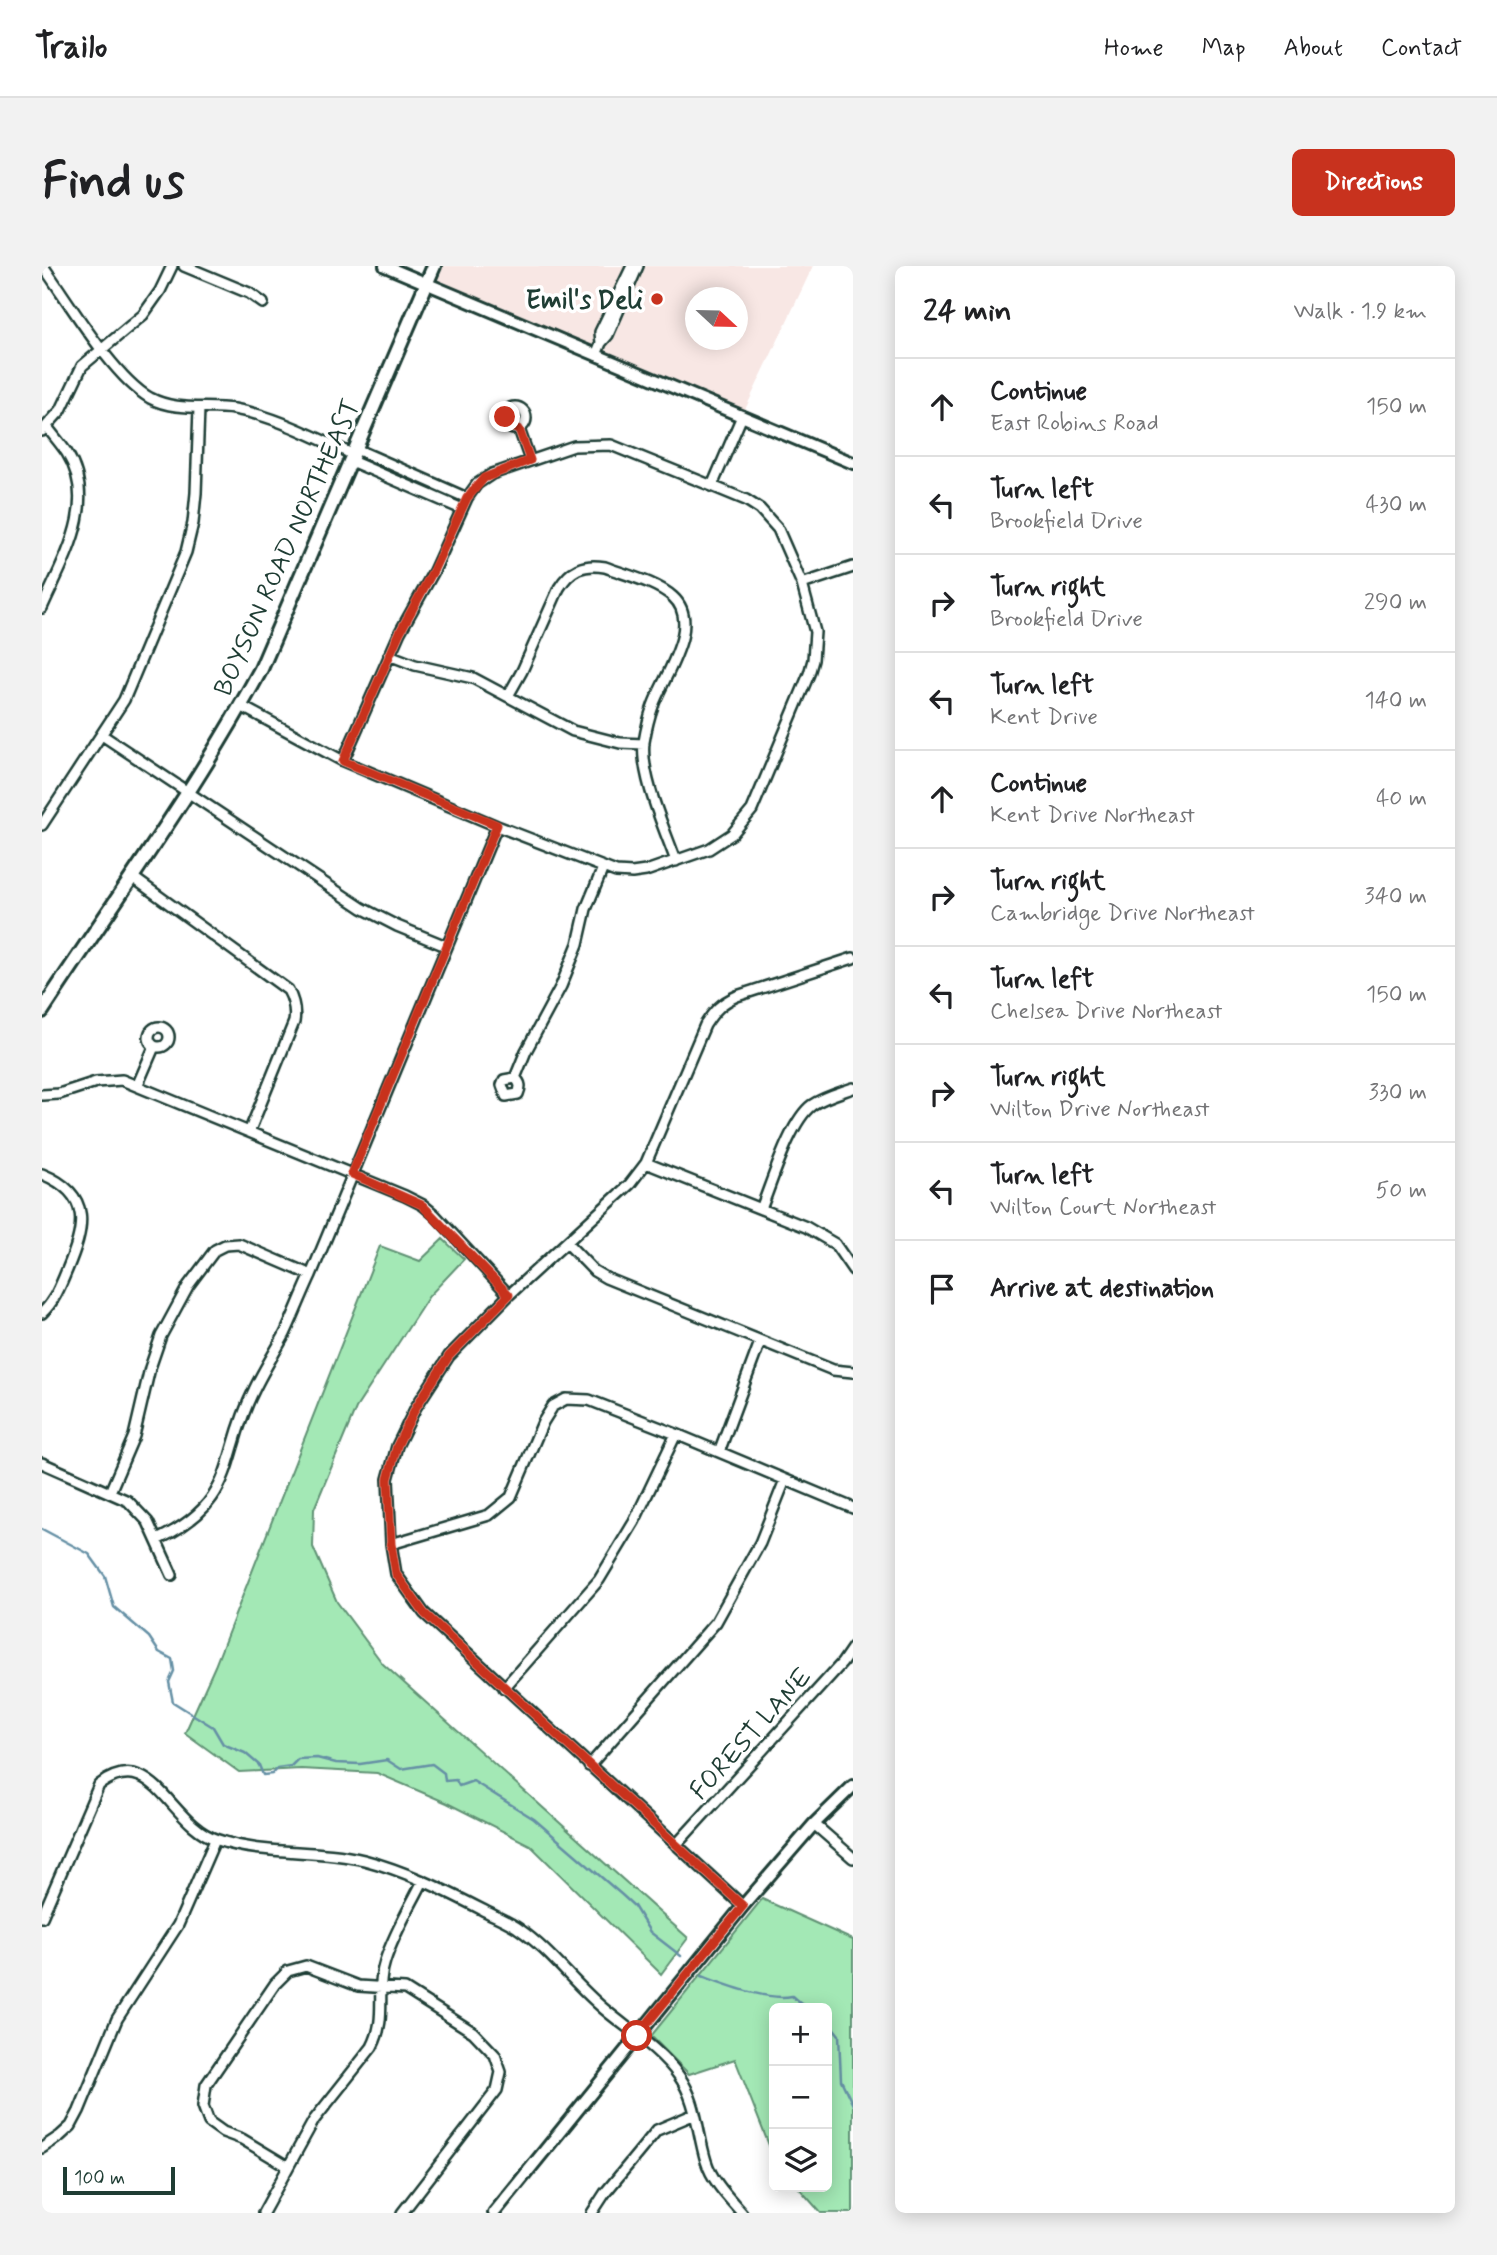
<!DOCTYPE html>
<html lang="en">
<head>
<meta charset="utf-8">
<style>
	body { margin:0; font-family:Mynerve,sans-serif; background:#f2f2f2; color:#202124 }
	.controls { position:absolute; right:21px; bottom:21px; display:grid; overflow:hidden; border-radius:10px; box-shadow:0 4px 18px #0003 }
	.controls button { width:63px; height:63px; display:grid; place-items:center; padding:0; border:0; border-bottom:2px solid #e0e0e0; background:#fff; color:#202124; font:35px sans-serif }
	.compass { position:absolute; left:643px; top:21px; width:63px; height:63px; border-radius:50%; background:#fff; box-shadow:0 4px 18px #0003; rotate:112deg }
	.scale { position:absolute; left:21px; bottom:18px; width:112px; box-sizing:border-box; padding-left:7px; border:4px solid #1f3d34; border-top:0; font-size:19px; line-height:24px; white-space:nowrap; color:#1f3d34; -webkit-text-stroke:5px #fff; paint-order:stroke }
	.stop { position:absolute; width:21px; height:21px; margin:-16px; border:5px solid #c8321e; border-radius:50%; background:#fff }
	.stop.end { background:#c8321e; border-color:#fff; box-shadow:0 2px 7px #0008 }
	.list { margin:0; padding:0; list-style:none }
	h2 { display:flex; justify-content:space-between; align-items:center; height:91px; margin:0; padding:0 28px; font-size:30px }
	h2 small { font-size:23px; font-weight:400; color:#757577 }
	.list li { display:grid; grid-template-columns:46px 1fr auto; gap:21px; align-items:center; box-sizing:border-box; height:98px; padding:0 28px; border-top:2px solid #e0e0e0 }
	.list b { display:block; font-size:26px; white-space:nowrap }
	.list p { margin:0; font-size:23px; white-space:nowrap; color:#757577 }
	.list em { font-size:23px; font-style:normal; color:#757577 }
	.icon { flex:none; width:38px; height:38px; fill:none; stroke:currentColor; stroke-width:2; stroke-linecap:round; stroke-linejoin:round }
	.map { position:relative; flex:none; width:811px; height:1947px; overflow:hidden; border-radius:10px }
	header { display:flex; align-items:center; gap:42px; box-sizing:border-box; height:98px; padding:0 35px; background:#fff; border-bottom:2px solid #e0e0e0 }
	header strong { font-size:33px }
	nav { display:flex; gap:38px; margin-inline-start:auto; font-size:24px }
	.intro { display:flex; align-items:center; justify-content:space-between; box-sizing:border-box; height:168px; padding:0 42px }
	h1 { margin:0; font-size:49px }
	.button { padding:18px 32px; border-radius:10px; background:#c8321e; color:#fff; font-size:24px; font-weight:700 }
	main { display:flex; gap:42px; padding:0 42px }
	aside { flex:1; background:#fff; border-radius:10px; box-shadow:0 4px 18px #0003 }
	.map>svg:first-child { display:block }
</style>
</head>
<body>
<header>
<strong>Trailo</strong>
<nav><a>Home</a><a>Map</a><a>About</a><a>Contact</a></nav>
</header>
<div class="intro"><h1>Find us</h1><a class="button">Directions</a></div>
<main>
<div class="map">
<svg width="811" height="1947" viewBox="0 0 811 1947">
	<rect width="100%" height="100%" fill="#fff"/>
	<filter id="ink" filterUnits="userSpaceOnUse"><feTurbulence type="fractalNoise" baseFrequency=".0143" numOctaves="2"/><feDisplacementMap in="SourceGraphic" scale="14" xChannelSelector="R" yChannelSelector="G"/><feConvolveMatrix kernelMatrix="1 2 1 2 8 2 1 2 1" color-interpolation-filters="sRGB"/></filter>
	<g filter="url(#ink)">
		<path fill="#f8e7e4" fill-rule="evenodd" d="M 392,0 L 771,0 L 700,150 L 385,17 ZM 654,32 L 696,32 L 696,74 L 654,74 Z"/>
		<path fill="#a3e8b5" stroke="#619274" stroke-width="2" d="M 401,973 L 422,993 L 387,1030 L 314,1142 L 272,1243 L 271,1281 L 295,1336 L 341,1398 L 646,1672 L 619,1708 L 488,1579 L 405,1537 L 335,1507 L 259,1503 L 197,1506 L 143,1467 L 173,1400 L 338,980 L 378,995 Z
			M 720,1633 L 811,1674 L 811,1947 L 779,1947 L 756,1921 L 785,1921 L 785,1742 L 732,1742 L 732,1892 L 693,1793 L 647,1808 L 609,1770 Z"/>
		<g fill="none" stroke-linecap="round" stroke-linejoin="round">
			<path stroke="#6590a5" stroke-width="2.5" d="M 0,1263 L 47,1288 L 63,1310 L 72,1341 L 107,1371 L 117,1386 L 130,1393 L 132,1405 L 127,1416 L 131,1436 L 171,1461 L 181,1478 L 203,1487 L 217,1499 L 221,1509 L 230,1508 L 235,1502 L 249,1500 L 256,1493 L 275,1492 L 294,1497 L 318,1498 L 345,1494 L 359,1503 L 390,1498 L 402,1507 L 403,1515 L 414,1514 L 417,1520 L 431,1515 L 492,1553 L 580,1629 L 592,1640 L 608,1666 L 639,1690
				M 660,1710 C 685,1719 725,1735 750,1730 L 759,1738 L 769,1742
				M 785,1754 L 797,1769 L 799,1814 L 811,1839"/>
			<g stroke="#1f3d34" stroke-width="14">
				<path id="minor" d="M 1,0 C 27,36 71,111 108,132 C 134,146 164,139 192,143 C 234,150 274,172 312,189
					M 142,0 L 207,27 L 221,37
					M 559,77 L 558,66 L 590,0
					M 554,89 L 559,77 L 566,69 L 596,0
					M462 152a11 11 0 1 1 22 0a11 11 0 1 1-22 0Z
					M 477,163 L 488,194
					M 0,165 L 19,144 L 40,100 L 101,49 L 118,25 L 130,0
					M 314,183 L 425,232
					M 309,195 L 420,243
					M 670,220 L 700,150
					M 760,318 L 811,301
					M 0,342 C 21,294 57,238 25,187 C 19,178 11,169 5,161
					M 347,389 L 373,399 L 431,412 L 531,465 L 578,477 L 602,478
					M 466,430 L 480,405 L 517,322 C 528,304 541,297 563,301 C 584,309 614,316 631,331 C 661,358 621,411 611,440 C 607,451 604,464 602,476 C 598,509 623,564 634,595
					M 199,440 L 301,495 L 455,560 L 574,606 L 590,607 L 604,605 L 667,583 L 690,568 L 710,544 L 767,408 L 771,394 L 773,366 L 760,318 L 736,263 L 718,243 L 704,234 L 670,220 L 569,179 L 532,180 L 450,208 L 435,218 L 425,232 L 392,305 L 358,366 L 301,495
					M 60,469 L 320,642 L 355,660 L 404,680
					M 0,559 L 82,434 L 144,286 L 151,257 L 154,227 L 157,142
					M 89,610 L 246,724 C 252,735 254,744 252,756 L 208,864
					M107 771a10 10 0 1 1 20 0a10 10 0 1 1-20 0Z
					M 473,812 C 479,817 479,821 476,828 L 464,830 L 460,819 L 462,814 L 473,812 L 484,785 L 519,720 L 536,678 L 544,643 L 561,602
					M 96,818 L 112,781
					M 0,829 L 17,828 L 54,816 L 80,814 L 363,930 L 381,939 L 393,949 L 467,1029
					M 604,897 L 764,961 L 793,978 L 811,1004
					M 0,908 C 52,929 42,963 25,1004 C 18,1020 13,1035 0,1047
					M 719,943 C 730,916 748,855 770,839 C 782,831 797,827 811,822
					M 525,977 L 552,1005 L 564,1012 L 791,1104 L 811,1106
					M 677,1186 L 718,1076
					M 0,1197 L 86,1235 L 106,1256 L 130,1309
					M 68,1226 L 92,1170 L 108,1102 L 119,1070 L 146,1020 L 173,984 L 183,979 L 197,978 L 269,1009
					M 115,1274 C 198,1234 177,1193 212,1124 C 221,1105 233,1086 243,1068 C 252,1049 260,1028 269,1009 L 455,560
					M 349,1278 L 447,1249 L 469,1231 L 501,1156 L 511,1140 L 524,1133 L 547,1134 L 634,1168 L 811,1242
					M 462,1422 L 557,1314 L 592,1256 L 634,1168
					M 547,1500 L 674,1356 L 718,1277 L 743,1214
					M 772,1558 L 811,1592
					M 634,1579 L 800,1397 L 811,1381
					M 701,1640 L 382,1347 L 354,1308 L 349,1278 L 346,1213 L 355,1180 L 374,1141 L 407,1090 L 467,1029 L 588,918 L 604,897 L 663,759 C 672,745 679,737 695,730 L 811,692
					M 0,1651 L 57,1519 C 112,1478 127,1559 176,1574 C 223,1590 274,1582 322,1594 C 364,1605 402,1624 439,1643 C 452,1650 466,1655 477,1663 C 509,1685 532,1718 562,1743 C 587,1764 618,1783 637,1810 C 655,1835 655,1866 664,1895 C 670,1915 686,1931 700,1947
					M 0,1882 L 18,1870 L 29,1860 L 37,1845 L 75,1753 L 136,1659 L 173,1574
					M 245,1900 L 200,1873 L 181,1866 L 167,1856 L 161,1840 L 164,1819 L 233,1718 L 246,1705 L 264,1700 L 316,1720 L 363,1723 L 431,1766 L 453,1789 L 459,1806 L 455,1824 L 360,1947
					M 221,1947 L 272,1854 L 330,1781 C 346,1751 333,1724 343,1695 C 352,1667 368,1641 381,1615
					M 550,1947 L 563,1927 L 615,1864 L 653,1848"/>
			</g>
			<g stroke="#1f3d34" stroke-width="16">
				<path id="tertiary" d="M 343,0 L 811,197
					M 452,1947 L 701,1640 L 772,1558 L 811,1520"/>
			</g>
			<g stroke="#1f3d34" stroke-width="18">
				<path id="secondary" d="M 0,745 C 74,632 155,522 219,403 L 392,0"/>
			</g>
			<use href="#minor" stroke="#fff" stroke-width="9"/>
			<use href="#tertiary" stroke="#fff" stroke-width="10"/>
			<use href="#secondary" stroke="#fff" stroke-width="12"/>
		</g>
	</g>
	<g fill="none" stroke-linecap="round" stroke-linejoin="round" filter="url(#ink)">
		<path stroke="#c8321e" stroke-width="9" d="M 463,151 L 466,161 L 477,163 L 488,194 L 442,212 L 425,232 L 391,305 L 358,366 L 301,495 L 455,559 L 310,908 L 380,939 L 467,1029 L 407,1090 L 374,1141 L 355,1180 L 346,1213 L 349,1278 L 354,1308 L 382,1347 L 701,1640 L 595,1770"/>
	</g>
	<circle fill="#c8321e" stroke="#fff" stroke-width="2.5" cx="615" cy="33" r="7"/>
	<g text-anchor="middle" stroke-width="7" stroke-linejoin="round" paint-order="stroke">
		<g font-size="26" font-weight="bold" fill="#1f3d34" stroke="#fff" text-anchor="end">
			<text x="601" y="42">Emil's Deli</text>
		</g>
		<g font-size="26" fill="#1f3d34" stroke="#fff">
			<text transform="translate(244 281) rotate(-66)" y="9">BOYSON ROAD NORTHEAST</text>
			<text transform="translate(708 1467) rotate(-48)" y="9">FOREST LANE</text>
		</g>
	</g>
</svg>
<div class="controls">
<button>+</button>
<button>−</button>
<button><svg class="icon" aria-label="layers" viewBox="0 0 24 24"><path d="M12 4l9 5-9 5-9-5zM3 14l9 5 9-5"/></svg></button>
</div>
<svg class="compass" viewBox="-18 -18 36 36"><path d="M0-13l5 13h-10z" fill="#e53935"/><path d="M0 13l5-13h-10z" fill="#757577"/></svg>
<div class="scale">100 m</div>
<div class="stop" style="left:595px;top:1770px"></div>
<div class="stop end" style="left:463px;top:151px"></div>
</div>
<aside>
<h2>24 min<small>Walk · 1.9 km</small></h2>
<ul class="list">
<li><svg class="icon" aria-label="ahead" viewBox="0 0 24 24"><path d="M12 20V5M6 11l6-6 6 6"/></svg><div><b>Continue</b><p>East Robins Road</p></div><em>150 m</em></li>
<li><svg class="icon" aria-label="left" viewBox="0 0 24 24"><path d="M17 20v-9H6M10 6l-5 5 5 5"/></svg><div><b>Turn left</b><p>Brookfield Drive</p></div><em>430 m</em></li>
<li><svg class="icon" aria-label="right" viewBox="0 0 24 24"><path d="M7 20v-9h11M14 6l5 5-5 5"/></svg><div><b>Turn right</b><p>Brookfield Drive</p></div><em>290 m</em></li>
<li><svg class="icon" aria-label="left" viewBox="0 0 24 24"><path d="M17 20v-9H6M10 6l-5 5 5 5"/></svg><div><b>Turn left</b><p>Kent Drive</p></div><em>140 m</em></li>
<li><svg class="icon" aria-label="ahead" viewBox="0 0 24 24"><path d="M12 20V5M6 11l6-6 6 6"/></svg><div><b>Continue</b><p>Kent Drive Northeast</p></div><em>40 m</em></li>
<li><svg class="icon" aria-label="right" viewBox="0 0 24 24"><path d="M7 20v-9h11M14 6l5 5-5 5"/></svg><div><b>Turn right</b><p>Cambridge Drive Northeast</p></div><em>340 m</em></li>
<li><svg class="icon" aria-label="left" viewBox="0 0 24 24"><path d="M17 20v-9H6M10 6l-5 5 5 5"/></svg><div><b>Turn left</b><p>Chelsea Drive Northeast</p></div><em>150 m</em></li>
<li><svg class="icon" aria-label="right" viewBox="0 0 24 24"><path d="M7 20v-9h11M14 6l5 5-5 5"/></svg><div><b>Turn right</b><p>Wilton Drive Northeast</p></div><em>330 m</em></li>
<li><svg class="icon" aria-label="left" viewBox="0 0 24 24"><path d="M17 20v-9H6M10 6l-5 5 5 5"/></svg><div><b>Turn left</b><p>Wilton Court Northeast</p></div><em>50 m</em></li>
<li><svg class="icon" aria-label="arrive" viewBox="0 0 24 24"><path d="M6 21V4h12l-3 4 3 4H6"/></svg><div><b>Arrive at destination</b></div></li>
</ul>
</aside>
</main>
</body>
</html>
